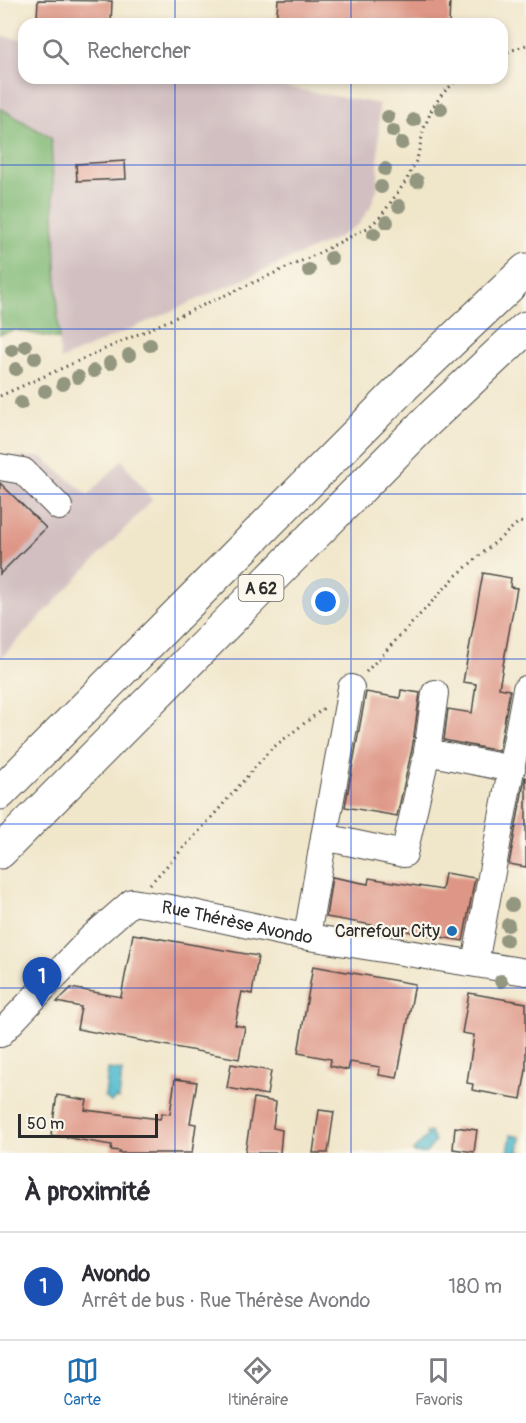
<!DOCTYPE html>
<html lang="fr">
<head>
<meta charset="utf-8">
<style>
	body { margin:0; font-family:Pangolin,sans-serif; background:#f2f2f3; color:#2b2b33 }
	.scale { position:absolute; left:18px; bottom:15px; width:140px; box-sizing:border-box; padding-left:6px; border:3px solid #2b2b2b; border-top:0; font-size:16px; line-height:21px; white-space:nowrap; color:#2b2b2b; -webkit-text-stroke:4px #fbf7ec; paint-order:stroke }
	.you { position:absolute; left:326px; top:602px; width:21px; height:21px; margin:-15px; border:4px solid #fff; border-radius:50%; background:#1a73e8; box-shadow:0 0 0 9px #1a73e833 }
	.badge { display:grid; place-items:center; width:39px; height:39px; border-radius:50%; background:#1f6fb2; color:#fff; font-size:20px; font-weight:700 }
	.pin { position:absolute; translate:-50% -50px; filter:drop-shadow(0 2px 3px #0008) }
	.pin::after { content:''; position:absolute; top:32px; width:21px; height:18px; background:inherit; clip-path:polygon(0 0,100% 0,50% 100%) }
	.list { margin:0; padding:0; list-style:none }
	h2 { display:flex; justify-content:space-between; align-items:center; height:78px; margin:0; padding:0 24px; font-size:26px }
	h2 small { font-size:20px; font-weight:400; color:#7c7c81 }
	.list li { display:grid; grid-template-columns:39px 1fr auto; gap:18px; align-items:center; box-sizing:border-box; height:108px; padding:0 24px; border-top:2px solid #e1e1e2 }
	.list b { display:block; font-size:22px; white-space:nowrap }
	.list p { margin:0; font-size:20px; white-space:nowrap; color:#7c7c81 }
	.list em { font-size:20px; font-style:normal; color:#7c7c81 }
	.icon { flex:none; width:33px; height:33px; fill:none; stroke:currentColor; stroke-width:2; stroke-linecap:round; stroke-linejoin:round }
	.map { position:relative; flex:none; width:526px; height:1153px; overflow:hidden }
	.search { position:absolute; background:#fff; box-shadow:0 3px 9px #0003; left:18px; right:18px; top:18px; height:66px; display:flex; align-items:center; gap:15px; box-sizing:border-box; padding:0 21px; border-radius:18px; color:#7c7c81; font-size:22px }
	.sheet { height:186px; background:#fff }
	nav { display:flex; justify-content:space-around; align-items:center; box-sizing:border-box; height:84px; border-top:2px solid #e1e1e2; background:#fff; font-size:16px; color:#7c7c81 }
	nav a { display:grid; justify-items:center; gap:3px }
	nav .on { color:#1f6fb2 }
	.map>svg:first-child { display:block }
</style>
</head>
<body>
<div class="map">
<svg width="526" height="1153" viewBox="0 0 526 1153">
	<rect width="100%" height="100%" fill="#fbf7ec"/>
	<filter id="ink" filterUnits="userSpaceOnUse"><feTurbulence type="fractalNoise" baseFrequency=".0167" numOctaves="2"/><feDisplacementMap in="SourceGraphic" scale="12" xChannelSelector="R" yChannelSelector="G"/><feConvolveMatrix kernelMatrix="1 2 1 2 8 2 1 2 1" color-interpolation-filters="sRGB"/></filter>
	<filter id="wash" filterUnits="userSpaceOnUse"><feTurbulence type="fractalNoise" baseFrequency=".008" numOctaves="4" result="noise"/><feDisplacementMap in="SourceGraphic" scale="24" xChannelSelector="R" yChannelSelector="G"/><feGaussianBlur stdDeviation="1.35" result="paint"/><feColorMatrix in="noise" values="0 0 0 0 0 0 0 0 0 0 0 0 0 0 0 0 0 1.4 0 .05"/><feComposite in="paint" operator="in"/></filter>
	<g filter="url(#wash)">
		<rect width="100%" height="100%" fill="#f0e6ca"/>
		<path fill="#d2bfc1" d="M 0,36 L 24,40 L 24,78 L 235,78 L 379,104 L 378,186 L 370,208 L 358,225 L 335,239 L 60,360 L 51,138 L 0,108 Z
			M 0,456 L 42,457 L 88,495 L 122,460 L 152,500 L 0,659 Z"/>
		<path fill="#82ba77" stroke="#567251" stroke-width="1.5" d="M 0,108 L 51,138 L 59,339 L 15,330 L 0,334 Z"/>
		<path fill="#50bace" stroke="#3e727c" stroke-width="1.5" d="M 108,1069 L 122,1071 L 119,1099 L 116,1098 L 111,1102 L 105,1097 Z
			M 430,1132 L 435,1142 L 426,1153 L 415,1153 L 413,1151 L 427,1136 L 426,1133 Z
			M 511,1135 L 521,1137 L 519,1151 L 521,1153 L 508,1153 Z"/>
		<g id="blocks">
			<path fill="#de9686" d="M 38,0 L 112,1 L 111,24 L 79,24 L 37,17 Z
				M 278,0 L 450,0 L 449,24 L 276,24 Z
				M 125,161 L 126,179 L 77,181 L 76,164 Z
				M 0,483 L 46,528 L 0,574 Z
				M 483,573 L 511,578 L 510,587 L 517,588 L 499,688 L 510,690 L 499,751 L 444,740 L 448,709 L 472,713 L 476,684 L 463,682 Z
				M 401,690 L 420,693 L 412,749 L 397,816 L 345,807 L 366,692 L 400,698 Z
				M 525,777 L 526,777 L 526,867 L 509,864 Z
				M 445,873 L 475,878 L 463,941 L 326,917 L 332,877 L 368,884 L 369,878 L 442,890 Z
				M 133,934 L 258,956 L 252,994 L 242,992 L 235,1025 L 245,1027 L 239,1059 L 77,1029 L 81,1007 L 57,1002 L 71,988 L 121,997 Z
				M 313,966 L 415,984 L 397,1078 L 379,1075 L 380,1067 L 350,1062 L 348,1070 L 330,1066 L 331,1059 L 298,1053 Z
				M 469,993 L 526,1003 L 526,1070 L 521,1099 L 472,1090 L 473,1084 L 467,1083 L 474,1035 L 462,1033 Z
				M 231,1064 L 271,1071 L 267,1095 L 227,1088 Z
				M 175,1079 L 197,1082 L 190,1123 L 196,1124 L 192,1153 L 119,1153 L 120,1151 L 111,1150 L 112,1145 L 51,1135 L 57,1095 L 87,1100 L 85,1110 L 160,1119 L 162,1113 L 170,1114 Z
				M 254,1098 L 276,1102 L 273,1128 L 282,1130 L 280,1153 L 245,1153 Z
				M 319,1110 L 334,1112 L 328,1153 L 313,1153 Z
				M 455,1127 L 477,1130 L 474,1152 L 453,1149 Z"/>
		</g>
	</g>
	<g filter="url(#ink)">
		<use href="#blocks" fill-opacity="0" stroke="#494743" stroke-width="1.5"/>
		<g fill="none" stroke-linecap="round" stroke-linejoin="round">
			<g stroke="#494743" stroke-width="28">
				<g id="minor">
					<path d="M 0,467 L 23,471 L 59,507"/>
					<path d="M 427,752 L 435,693"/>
					<path d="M 324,837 L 351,688"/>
					<path d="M 307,936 L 324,837 L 404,854 L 427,752 L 512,769"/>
					<path d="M 475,963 L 526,689"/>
					<path id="s1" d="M 0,1034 L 91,938 L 132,902 L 170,908 L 290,934 L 526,972"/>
				</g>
			</g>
			<g stroke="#494743" stroke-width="35">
				<path id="highway" d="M 0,793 L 408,382 L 526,270
					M 0,852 L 426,422 L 526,328"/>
			</g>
			<path stroke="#494743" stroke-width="3" stroke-dasharray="1.5 4.5" stroke-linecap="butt" d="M 502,54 L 526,45
				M 0,396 L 315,255 L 369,227 L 381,216 L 406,181 L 417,159 L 424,128 L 432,109 L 442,94 L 459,78
				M 366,672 L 457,575 L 519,522 L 526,523
				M 150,884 L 212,817 L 270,750 L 324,708"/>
			<use href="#minor" stroke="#fff" stroke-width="26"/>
			<use href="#highway" stroke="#fff" stroke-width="33"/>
		</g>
		<g fill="#949780">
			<circle cx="441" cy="109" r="7"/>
			<circle cx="388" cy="117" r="7"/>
			<circle cx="414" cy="120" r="7"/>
			<circle cx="393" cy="131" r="7"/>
			<circle cx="402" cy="143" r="7"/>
			<circle cx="385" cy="169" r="7"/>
			<circle cx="417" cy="181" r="7"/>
			<circle cx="381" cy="187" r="7"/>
			<circle cx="399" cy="206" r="7"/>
			<circle cx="387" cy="222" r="7"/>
			<circle cx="374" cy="234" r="7"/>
			<circle cx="331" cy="258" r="7"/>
			<circle cx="309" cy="270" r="7"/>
			<circle cx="150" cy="345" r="7"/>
			<circle cx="25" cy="346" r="7"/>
			<circle cx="12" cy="350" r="7"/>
			<circle cx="129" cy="355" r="7"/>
			<circle cx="35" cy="358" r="7"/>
			<circle cx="110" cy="363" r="7"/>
			<circle cx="16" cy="369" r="7"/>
			<circle cx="94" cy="371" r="7"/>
			<circle cx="78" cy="377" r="7"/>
			<circle cx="63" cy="384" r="7"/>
			<circle cx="45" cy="391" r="7"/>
			<circle cx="21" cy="403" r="7"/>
			<circle cx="512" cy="905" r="7"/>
			<circle cx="508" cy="925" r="7"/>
			<circle cx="506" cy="940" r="7"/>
			<circle cx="501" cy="981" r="7"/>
		</g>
	</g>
	<path fill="none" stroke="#1d4ed8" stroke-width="1.5" stroke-opacity="0.55" d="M 175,0 L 175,24M 351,0 L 351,24M 175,78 L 175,1153M 351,78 L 351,1153M 0,165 L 526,165M 0,329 L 526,329M 0,494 L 526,494M 0,659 L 526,659M 0,824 L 526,824M 0,988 L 526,988"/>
	<circle fill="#1f6fb2" stroke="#fbf7ec" stroke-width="2" cx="452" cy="931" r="6"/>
	<g text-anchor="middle" stroke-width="4.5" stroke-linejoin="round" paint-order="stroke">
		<rect fill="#fbf7ec" stroke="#696865" stroke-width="1.5" x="238.5" y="575" width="45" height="26" rx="4.5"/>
		<g font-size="16" font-weight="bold" fill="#2b2b2b">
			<text x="261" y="594">A 62</text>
		</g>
		<g font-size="18" fill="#2b2b2b" stroke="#fbf7ec">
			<text dy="6" stroke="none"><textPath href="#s1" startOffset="294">Rue Thérèse Avondo</textPath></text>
		</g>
		<g font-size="18" fill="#2b2b2b" stroke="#fbf7ec" text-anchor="end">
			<text x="440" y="937">Carrefour City</text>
		</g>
	</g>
</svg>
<div class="scale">50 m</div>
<div class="you"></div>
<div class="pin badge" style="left:42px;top:1007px;background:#1a4fb4">1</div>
<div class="search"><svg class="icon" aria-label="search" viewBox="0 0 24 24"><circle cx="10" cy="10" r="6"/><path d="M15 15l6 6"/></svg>Rechercher</div>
</div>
<section class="sheet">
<h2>À proximité<small></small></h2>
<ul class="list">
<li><span class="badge" style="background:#1a4fb4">1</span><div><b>Avondo</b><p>Arrêt de bus · Rue Thérèse Avondo</p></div><em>180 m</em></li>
</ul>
</section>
<nav>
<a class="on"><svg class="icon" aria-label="map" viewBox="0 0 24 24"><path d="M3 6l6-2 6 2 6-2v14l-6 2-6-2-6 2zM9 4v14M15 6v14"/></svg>Carte</a>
<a><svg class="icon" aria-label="directions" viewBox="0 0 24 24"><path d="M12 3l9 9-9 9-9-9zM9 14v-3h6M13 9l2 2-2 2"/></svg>Itinéraire</a>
<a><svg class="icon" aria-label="saved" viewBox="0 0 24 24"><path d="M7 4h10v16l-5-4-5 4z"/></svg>Favoris</a>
</nav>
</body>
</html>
